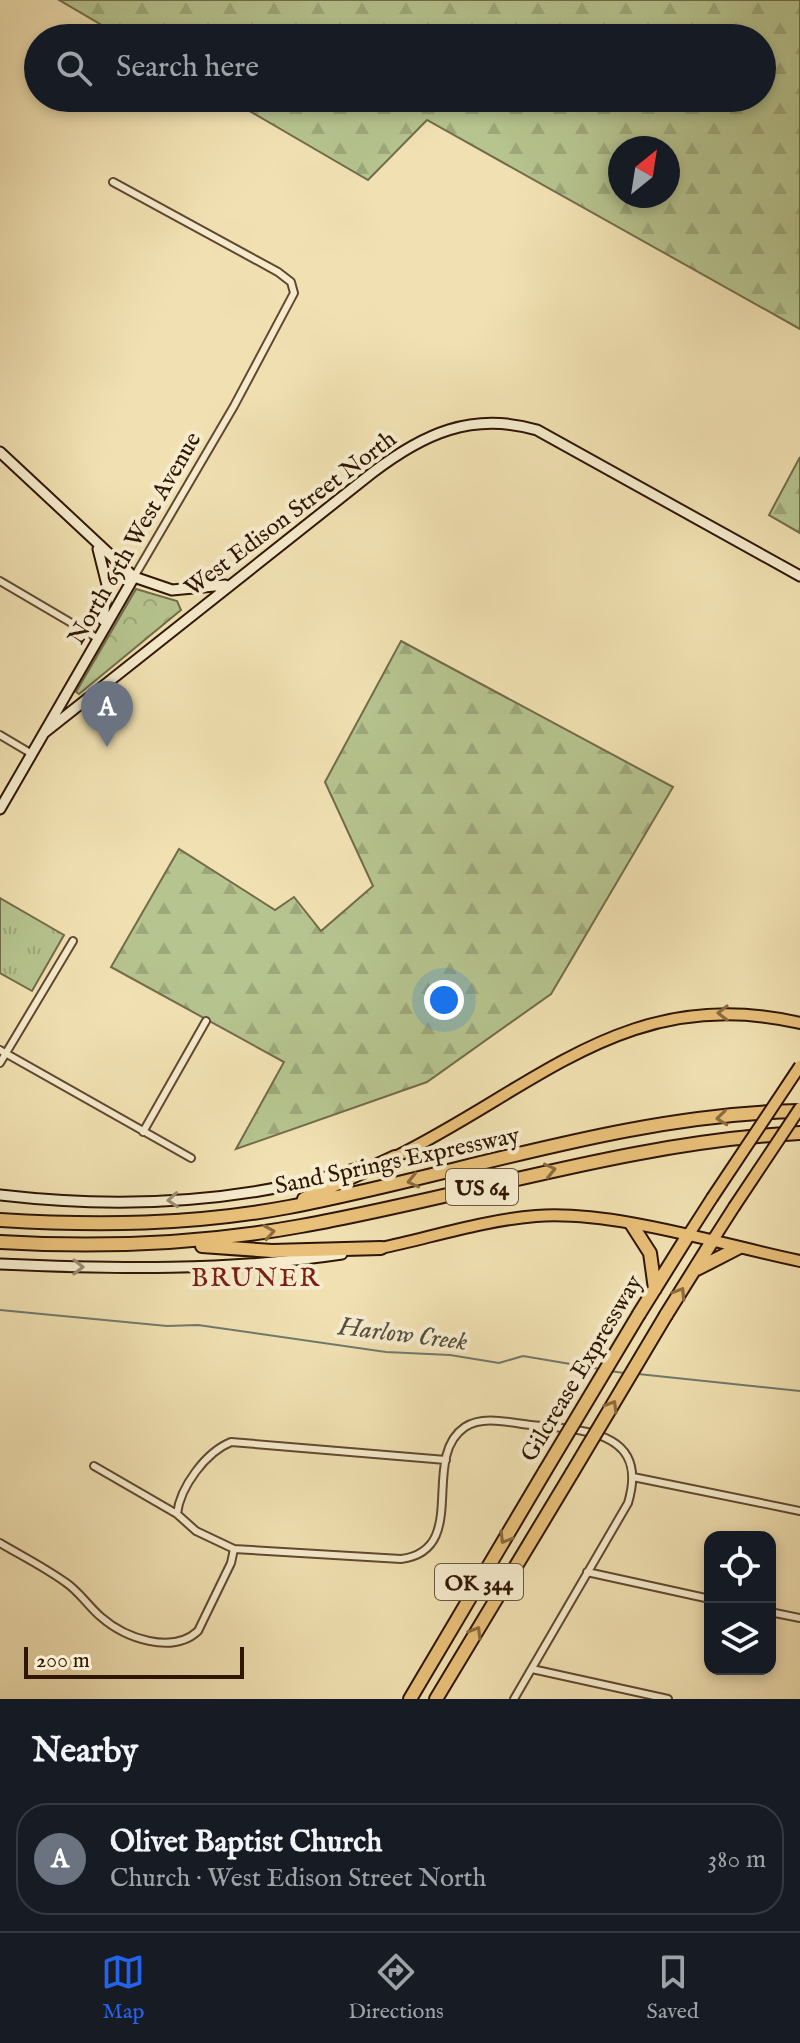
<!DOCTYPE html>
<html lang="en">
<head>
<meta charset="utf-8">
<style>
	body { margin:0; font-family:"IM FELL English",serif; background:#20242c; color:#f1f3f6 }
	.controls { position:absolute; right:24px; bottom:24px; display:grid; overflow:hidden; border-radius:16px; box-shadow:0 4px 12px #0003 }
	.controls button { width:72px; height:72px; display:grid; place-items:center; padding:0; border:0; border-bottom:2px solid #363941; background:#171b24; color:#f1f3f6; font:40px sans-serif }
	.compass { position:absolute; left:608px; top:136px; width:72px; height:72px; border-radius:50%; background:#171b24; box-shadow:0 4px 12px #0003; rotate:30deg }
	.scale { position:absolute; left:24px; bottom:20px; width:220px; box-sizing:border-box; padding-left:8px; border:4px solid #2f1504; border-top:0; font-size:22px; line-height:28px; white-space:nowrap; color:#2f1504; -webkit-text-stroke:6px #f6eccd; paint-order:stroke }
	.you { position:absolute; left:444px; top:1000px; width:28px; height:28px; margin:-20px; border:6px solid #fff; border-radius:50%; background:#1a73e8; box-shadow:0 0 0 12px #1a73e833 }
	.badge { display:grid; place-items:center; width:52px; height:52px; border-radius:50%; background:#2563eb; color:#fff; font-size:26px; font-weight:700 }
	.pin { position:absolute; translate:-50% -66px; filter:drop-shadow(0 2px 4px #0008) }
	.pin::after { content:''; position:absolute; top:42px; width:28px; height:24px; background:inherit; clip-path:polygon(0 0,100% 0,50% 100%) }
	.list { margin:0; padding:0; list-style:none }
	h2 { display:flex; justify-content:space-between; align-items:center; height:104px; margin:0; padding:0 32px; font-size:34px }
	h2 small { font-size:26px; font-weight:400; color:#9ea1a6 }
	.list li { display:grid; grid-template-columns:52px 1fr auto; gap:24px; align-items:center; box-sizing:border-box; height:112px; margin:0 16px 16px; padding:0 16px; border:2px solid #363941; border-radius:32px }
	.list b { display:block; font-size:30px; white-space:nowrap }
	.list p { margin:0; font-size:26px; white-space:nowrap; color:#9ea1a6 }
	.list em { font-size:26px; font-style:normal; color:#9ea1a6 }
	.icon { flex:none; width:44px; height:44px; fill:none; stroke:currentColor; stroke-width:2; stroke-linecap:round; stroke-linejoin:round }
	.map { position:relative; flex:none; width:800px; height:1699px; overflow:hidden }
	.search { position:absolute; background:#171b24; box-shadow:0 4px 12px #0003; left:24px; right:24px; top:24px; height:88px; display:flex; align-items:center; gap:20px; box-sizing:border-box; padding:0 28px; border-radius:44px; color:#9ea1a6; font-size:30px }
	.sheet { height:232px; background:#171b24 }
	nav { display:flex; justify-content:space-around; align-items:center; box-sizing:border-box; height:112px; border-top:2px solid #363941; background:#171b24; font-size:22px; color:#9ea1a6 }
	nav a { display:grid; justify-items:center; gap:4px }
	nav .on { color:#2563eb }
	.map>svg:first-child { display:block }
</style>
</head>
<body>
<div class="map">
<svg width="800" height="1699" viewBox="0 0 800 1699">
	<defs>
		<pattern id="grass-tufts" width="24" height="20" patternUnits="userSpaceOnUse" patternTransform="scale(2)"><rect width="24" height="20" fill="#b6c48f"/><path d="M3 7l-1-3M5 7V3M7 7l1-3M15 17l-1-3M17 17v-4M19 17l1-3" fill="none" stroke="#9da87a"/></pattern>
		<pattern id="forest-firs" width="22" height="20" patternUnits="userSpaceOnUse" patternTransform="scale(2)"><rect width="22" height="20" fill="#b6c48f"/><path d="M5 1l3.5 6h-7zM16 11l3.5 6h-7z" fill="#9da87a"/></pattern>
		<pattern id="park-crowns" width="20" height="18" patternUnits="userSpaceOnUse" patternTransform="scale(2)"><rect width="20" height="18" fill="#b6c48f"/><path d="M2 6a3 3 0 1 1 6 0M12 15a3 3 0 1 1 6 0" fill="none" stroke="#9da87a"/></pattern>
	</defs>
	<rect width="100%" height="100%" fill="#f1e1b2"/>
	<filter id="stains"><feTurbulence type="fractalNoise" baseFrequency=".0025" numOctaves="4"/><feColorMatrix values="0 0 0 0 .2 0 0 0 0 .09 0 0 0 0 .02 0 0 0 .5 -.17"/></filter>
	<radialGradient id="worn" r=".72"><stop offset=".6" stop-color="#630" stop-opacity="0"/><stop offset="1" stop-color="#630" stop-opacity=".3"/></radialGradient>
	<path fill="url(#grass-tufts)" stroke="#726c4a" stroke-width="2" d="M 0,898 L 64,935 L 32,991 L 0,973 Z"/>
	<path fill="url(#forest-firs)" stroke="#726c4a" stroke-width="2" fill-rule="evenodd" d="M 59,0 L 800,0 L 800,329 L 427,120 L 368,180 L 227,98 L 762,98 L 762,38 L 124,38 ZM 620,148 L 668,148 L 668,196 L 620,196 Z
		M 800,457 L 800,533 L 769,515 Z
		M 401,641 L 673,787 L 551,994 L 427,1082 L 236,1149 L 284,1062 L 111,967 L 179,849 L 275,910 L 294,897 L 321,931 L 373,886 L 325,782 Z"/>
	<path fill="url(#park-crowns)" stroke="#726c4a" stroke-width="2" d="M 136,589 L 177,601 L 181,610 L 79,694 L 76,692 Z"/>
	<g fill="none" stroke-linecap="round" stroke-linejoin="round">
		<path stroke="#70796d" stroke-width="2" d="M 0,1310 L 167,1326 L 198,1325 L 386,1352 L 450,1355 L 499,1363 L 523,1356 L 600,1369
			M 610,1371 L 624,1373
			M 638,1374 L 800,1391"/>
		<g stroke="#604830" stroke-width="10">
			<path id="street" d="M 113,182 L 278,272 L 291,282 L 294,293 L 234,406 L 134,577
				M 0,581 L 97,638
				M 0,735 L 32,754
				M 0,1050 L 191,1158
				M 0,1063 L 73,941
				M 143,1132 L 206,1021
				M 94,1466 L 177,1514 L 196,1531 L 234,1549 L 401,1559 C 471,1550 419,1458 465,1427 C 483,1415 511,1423 531,1425 C 582,1430 650,1430 628,1503 L 514,1699
				M 633,1477 L 800,1511
				M 177,1514 C 180,1487 206,1452 231,1442 L 446,1460
				M 0,1543 C 22,1556 44,1567 65,1582 C 79,1591 88,1606 101,1617 C 125,1638 172,1655 198,1631 L 231,1563 L 234,1549
				M 587,1572 L 710,1599
				M 770,1612 L 800,1618
				M 532,1669 L 668,1699"/>
		</g>
		<g stroke="#2f1504" stroke-width="13">
			<path id="secondary" d="M 0,452 L 134,577 L 172,590 L 225,585
				M 98,549 L 107,585 L 103,620
				M 44,733 L 372,473 C 423,434 472,411 537,430 L 800,576
				M 0,809 L 134,577
				M 0,1195 C 120,1209 245,1203 361,1167
				M 0,1264 C 113,1269 230,1271 342,1254"/>
		</g>
		<g stroke="#2f1504" stroke-width="14">
			<path id="primary" d="M 395,1157 C 537,1087 629,983 800,1023
				M 687,1237 L 712,1198
				M 711,1243 L 734,1207
				M 381,1248 C 432,1237 485,1220 536,1216 C 613,1210 723,1245 800,1261"/>
		</g>
		<g stroke="#2f1504" stroke-width="16">
			<path id="highway" d="M 304,1199 L 395,1157
				M 0,1220 C 97,1226 193,1225 289,1207 C 458,1175 627,1114 800,1111
				M 632,1225 L 650,1253 L 655,1289
				M 0,1242 C 101,1248 202,1244 301,1226 C 469,1196 629,1142 800,1133
				M 202,1246 L 272,1251 L 381,1248
				M 697,1269 L 738,1248
				M 639,1314 L 687,1237
				M 666,1315 L 711,1243
				M 410,1699 L 545,1471
				M 436,1699 L 572,1473"/>
		</g>
		<use href="#street" stroke="#f6eccd" stroke-width="6"/>
		<use href="#secondary" stroke="#f6eccd" stroke-width="9"/>
		<use href="#primary" stroke="#e8c079" stroke-width="10"/>
		<use href="#highway" stroke="#e8c079" stroke-width="12"/>
		<g stroke="#2f1504" stroke-width="14" stroke-linecap="butt">
			<path id="primary-bridge" d="M 712,1198 L 800,1066
				M 734,1207 L 800,1108"/>
		</g>
		<g stroke="#2f1504" stroke-width="16" stroke-linecap="butt">
			<path id="highway-bridge" d="M 545,1471 L 639,1314
				M 572,1473 L 666,1315"/>
		</g>
		<use href="#primary-bridge" stroke="#e8c079" stroke-width="10"/>
		<use href="#highway-bridge" stroke="#e8c079" stroke-width="12"/>
	</g>
	<defs><path id="oneway-chevron" d="M-2-3.5L2.5 0L-2 3.5" fill="none" stroke-width="1.6" stroke-linecap="round" stroke-linejoin="round" transform="scale(2)"/></defs>
	<g stroke="#8c6a3e">
		<use href="#oneway-chevron" transform="translate(723 1013) rotate(-180)"/>
		<use href="#oneway-chevron" transform="translate(722 1118) rotate(174)"/>
		<use href="#oneway-chevron" transform="translate(550 1170) rotate(-13)"/>
		<use href="#oneway-chevron" transform="translate(413 1181) rotate(167)"/>
		<use href="#oneway-chevron" transform="translate(269 1232) rotate(-9)"/>
		<use href="#oneway-chevron" transform="translate(680 1293) rotate(-58)"/>
		<use href="#oneway-chevron" transform="translate(612 1406) rotate(-59)"/>
		<use href="#oneway-chevron" transform="translate(505 1538) rotate(121)"/>
		<use href="#oneway-chevron" transform="translate(476 1632) rotate(-59)"/>
	</g>
	<g stroke="#9c8b73">
		<use href="#oneway-chevron" transform="translate(173 1200) rotate(176)"/>
		<use href="#oneway-chevron" transform="translate(78 1267) rotate(1)"/>
	</g>
	<g text-anchor="middle" stroke-width="8" stroke-linejoin="round" paint-order="stroke">
		<g fill="#f6eccd" stroke="#6b5640" stroke-width="2">
			<rect x="446" y="1169" width="72" height="36" rx="6"/>
			<rect x="435" y="1564" width="88" height="36" rx="6"/>
		</g>
		<g font-size="22" font-weight="bold" fill="#2f1504">
			<text x="482" y="1195">US 64</text>
			<text x="479" y="1590">OK 344</text>
		</g>
		<g font-size="24" fill="#2f1504" stroke="#f6eccd">
			<text transform="translate(290 513) rotate(-37)" y="8">West Edison Street North</text>
			<text transform="translate(134 538) rotate(-60)" y="8">North 65th West Avenue</text>
			<text transform="translate(397 1160) rotate(-12)" y="8">Sand Springs Expressway</text>
			<text transform="translate(581 1368) rotate(-59)" y="8">Gilcrease Expressway</text>
		</g>
		<g font-size="26" letter-spacing="2" fill="#7a1f14" stroke="#f6eccd">
			<text x="256" y="1286">BRUNER</text>
		</g>
		<g font-size="26" font-style="italic" fill="#554f41" stroke="#f6eccd">
			<text transform="translate(403 1333) rotate(7)" y="9">Harlow Creek</text>
		</g>
	</g>
	<rect width="100%" height="100%" filter="url(#stains)"/>
	<rect width="100%" height="100%" fill="url(#worn)"/>
</svg>
<div class="controls">
<button><svg class="icon" aria-label="locate" viewBox="0 0 24 24"><circle cx="12" cy="12" r="6"/><path d="M12 2v4M12 18v4M2 12h4M18 12h4"/></svg></button>
<button><svg class="icon" aria-label="layers" viewBox="0 0 24 24"><path d="M12 4l9 5-9 5-9-5zM3 14l9 5 9-5"/></svg></button>
</div>
<svg class="compass" viewBox="-18 -18 36 36"><path d="M0-13l5 13h-10z" fill="#e53935"/><path d="M0 13l5-13h-10z" fill="#9ea1a6"/></svg>
<div class="scale">200 m</div>
<div class="you"></div>
<div class="pin badge" style="left:107px;top:747px;background:#6b7280">A</div>
<div class="search"><svg class="icon" aria-label="search" viewBox="0 0 24 24"><circle cx="10" cy="10" r="6"/><path d="M15 15l6 6"/></svg>Search here</div>
</div>
<section class="sheet">
<h2>Nearby<small></small></h2>
<ul class="list">
<li><span class="badge" style="background:#6b7280">A</span><div><b>Olivet Baptist Church</b><p>Church · West Edison Street North</p></div><em>380 m</em></li>
</ul>
</section>
<nav>
<a class="on"><svg class="icon" aria-label="map" viewBox="0 0 24 24"><path d="M3 6l6-2 6 2 6-2v14l-6 2-6-2-6 2zM9 4v14M15 6v14"/></svg>Map</a>
<a><svg class="icon" aria-label="directions" viewBox="0 0 24 24"><path d="M12 3l9 9-9 9-9-9zM9 14v-3h6M13 9l2 2-2 2"/></svg>Directions</a>
<a><svg class="icon" aria-label="saved" viewBox="0 0 24 24"><path d="M7 4h10v16l-5-4-5 4z"/></svg>Saved</a>
</nav>
</body>
</html>
